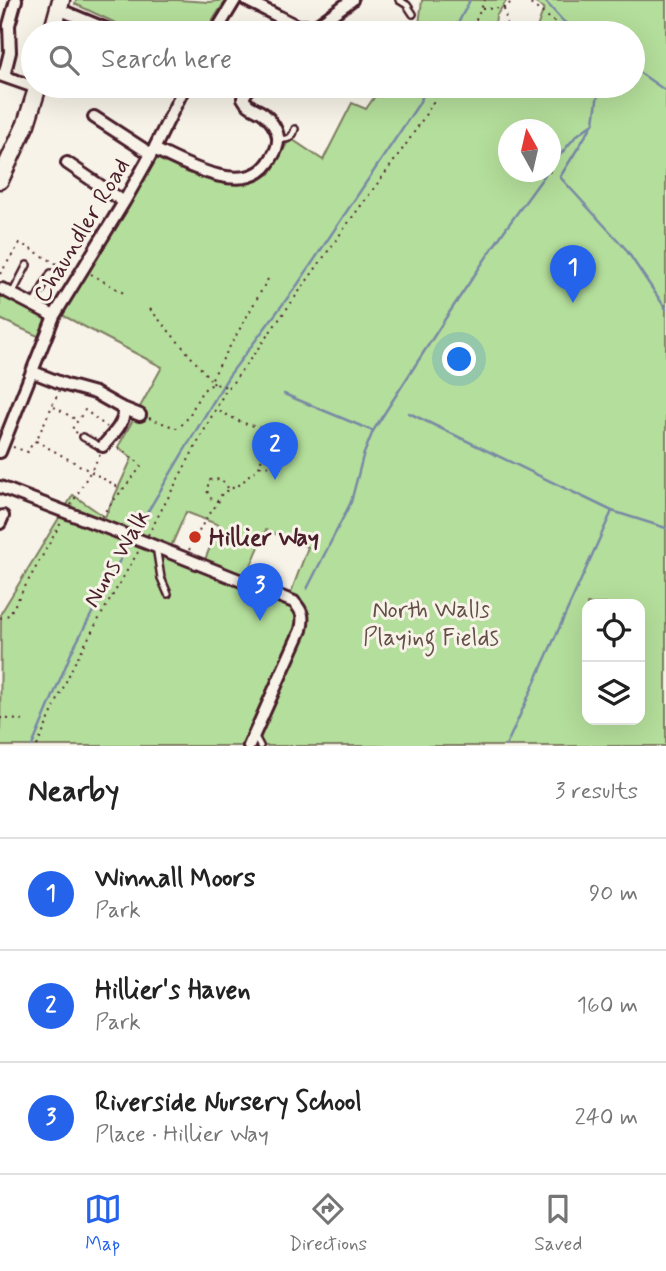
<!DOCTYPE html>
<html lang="en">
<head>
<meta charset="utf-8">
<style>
	body { margin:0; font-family:Mynerve,sans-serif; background:#f6f6f6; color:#222 }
	.controls { position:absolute; right:21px; bottom:21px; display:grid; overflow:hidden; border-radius:14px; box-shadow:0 7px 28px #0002 }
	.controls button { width:63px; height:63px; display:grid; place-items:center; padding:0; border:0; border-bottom:2px solid #e0e0e0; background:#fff; color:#222; font:35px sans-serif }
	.compass { position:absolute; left:498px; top:119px; width:63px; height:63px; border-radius:50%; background:#fff; box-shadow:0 7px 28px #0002; rotate:352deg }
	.you { position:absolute; left:460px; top:360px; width:24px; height:24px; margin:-18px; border:5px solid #fff; border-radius:50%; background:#1a73e8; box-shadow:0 0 0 10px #1a73e833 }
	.badge { display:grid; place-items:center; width:46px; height:46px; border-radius:50%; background:#2563eb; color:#fff; font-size:23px; font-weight:700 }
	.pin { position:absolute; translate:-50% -58px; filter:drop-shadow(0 2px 4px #0008) }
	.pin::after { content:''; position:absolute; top:37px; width:24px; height:21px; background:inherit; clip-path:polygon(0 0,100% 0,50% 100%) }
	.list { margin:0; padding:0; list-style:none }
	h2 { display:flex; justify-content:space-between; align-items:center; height:91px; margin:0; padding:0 28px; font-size:30px }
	h2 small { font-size:23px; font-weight:400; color:#767676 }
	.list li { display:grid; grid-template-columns:46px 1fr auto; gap:21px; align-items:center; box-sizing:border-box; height:112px; padding:0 28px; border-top:2px solid #e0e0e0 }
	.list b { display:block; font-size:26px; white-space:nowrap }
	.list p { margin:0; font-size:23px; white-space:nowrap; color:#767676 }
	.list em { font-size:23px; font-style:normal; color:#767676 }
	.icon { flex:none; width:38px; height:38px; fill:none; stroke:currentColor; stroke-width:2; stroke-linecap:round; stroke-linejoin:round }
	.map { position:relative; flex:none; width:666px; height:746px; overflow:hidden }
	.search { position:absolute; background:#fff; box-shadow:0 7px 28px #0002; left:21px; right:21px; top:21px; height:77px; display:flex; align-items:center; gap:18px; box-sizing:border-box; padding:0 24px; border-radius:38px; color:#767676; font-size:26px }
	.sheet { height:427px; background:#fff }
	nav { display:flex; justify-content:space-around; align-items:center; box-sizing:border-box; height:98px; border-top:2px solid #e0e0e0; background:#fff; font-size:19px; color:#767676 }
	nav a { display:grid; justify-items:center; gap:4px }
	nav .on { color:#2563eb }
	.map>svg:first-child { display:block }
</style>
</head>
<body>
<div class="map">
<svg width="666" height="746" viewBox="0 0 666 746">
	<rect width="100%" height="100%" fill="#f7f3e8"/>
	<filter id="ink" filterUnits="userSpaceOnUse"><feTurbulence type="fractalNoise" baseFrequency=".0143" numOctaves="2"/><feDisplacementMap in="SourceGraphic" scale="14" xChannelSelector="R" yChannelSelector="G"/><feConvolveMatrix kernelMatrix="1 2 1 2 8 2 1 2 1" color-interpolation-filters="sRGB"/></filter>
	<g filter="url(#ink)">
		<path fill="#b4de9b" stroke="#7f7e63" stroke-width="2" fill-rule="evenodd" d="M 76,0 L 178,0 L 209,2 L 226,0 L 204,33 L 137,33 L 75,4 Z
			M 422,0 L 507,0 L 496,16 L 494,33 L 418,33 Z
			M 530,0 L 666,0 L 666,746 L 0,746 L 1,613 L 73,495 L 105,517 L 132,458 L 118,447 L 162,367 L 62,315 L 157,154 L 238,185 L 270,174 L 290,138 L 323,160 L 352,103 L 366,109 L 382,86 L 633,86 L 633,33 L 535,33 L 544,8 ZM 508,130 L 550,130 L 550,172 L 508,172 ZM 186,512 L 219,525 L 204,562 L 245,580 L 266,530 L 308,547 L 290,595 L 298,598 L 305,605 L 302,610 L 145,541 L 149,538 L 170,549 ZM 587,604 L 640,604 L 640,720 L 587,720 Z
			M 0,294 L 44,316 L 47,323 L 40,337 L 0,319 Z"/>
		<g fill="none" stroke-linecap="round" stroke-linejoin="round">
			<path stroke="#7989a5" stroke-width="2.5" d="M 544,0 L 563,21 L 581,33
				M 565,24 L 573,33
				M 453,33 L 470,0
				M 633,68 L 666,91
				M 599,86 L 594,122 L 560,177 L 625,248 L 666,309
				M 550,167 L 576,136 L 592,124
				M 284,394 L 373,431
				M 409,413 L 612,511 L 506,746
				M 612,511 L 666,528
				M 135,533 L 228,377 L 298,284 L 418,105 L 428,86
				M 307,589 L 351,502 L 363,456 L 373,431 L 447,316 L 504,231 L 547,172
				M 32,746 L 72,651 L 131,539"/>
			<g stroke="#4a1f2b" stroke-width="10">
				<path id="lane" d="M 399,0 L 407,5 L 413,14
					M 278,139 C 288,140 292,139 295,129
					M 12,294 L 27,265
					M 33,305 L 51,273
					M 83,437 L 99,446 L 103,446
					M 156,546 L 161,578 L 168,594
					M 254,735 L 260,746"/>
			</g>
			<g stroke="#4a1f2b" stroke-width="16">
				<path id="street" d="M 246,0 L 297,26 L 316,26 L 352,0
					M 58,9 L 116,33
					M 215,33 L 235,0
					M 0,75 L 37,88
					M 4,76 L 10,52 L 9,25 L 16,0
					M 94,117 L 151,154
					M 154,149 C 183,163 245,198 269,162 C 274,154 279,147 278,137 C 277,129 270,119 264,114 C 256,108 248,108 243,98 L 250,86
					M 67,163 L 124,202
					M 2,289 L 54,316
					M 33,372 L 66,385 L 95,393 L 120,407 L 140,415
					M 103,446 C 111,436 123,426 124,412 L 120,407
					M 0,452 L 54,316 L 124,202 L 154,149 L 185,86
					M 0,487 L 144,542 L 294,602 C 303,612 304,617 301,630 L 249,746
					M 0,523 L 3,516"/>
			</g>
			<g stroke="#4a1f2b" stroke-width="21">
				<path id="secondary" d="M 52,33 L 61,0
					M 0,180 L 26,124 L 38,86"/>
			</g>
			<path stroke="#4a1f2b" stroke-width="2" stroke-dasharray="2 5" stroke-linecap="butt" d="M 525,0 L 567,31
				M 482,9 L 504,8 L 514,0
				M 504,9 L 507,22 L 504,33
				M 470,33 L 485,0
				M 465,86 L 466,95
				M 0,274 L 20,243 L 69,271
				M 91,274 L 127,295
				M 150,309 L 210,379
				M 214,384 L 211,380 L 268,279
				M 54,407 L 77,420
				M 149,418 L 176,428 C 198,420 195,373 226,387
				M 77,433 L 72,429 L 85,410 L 107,427
				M 36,441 L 122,489
				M 13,447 L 28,452 L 32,444 L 36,441 L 59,391
				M 260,466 C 276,468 294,466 290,445 L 284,440 L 272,436
				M 218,501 L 212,500 L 207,491 L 209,480 L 221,479 L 229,489
				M 71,505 L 100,455
				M 102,517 L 106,510 L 141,467 L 138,462 L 116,447
				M 148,535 L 227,388 L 231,385 C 272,330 311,275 351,219 C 383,176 417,133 442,86
				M 189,550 L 204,522 L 219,501 L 222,493 L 241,484 L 249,475 L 259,468 L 262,457 L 271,437 L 269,430 L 243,423 L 217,410
				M 0,618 L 9,615 L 62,521
				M 0,718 L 26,721
				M 37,746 L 73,666 L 100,617 L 138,552"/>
			<use href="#lane" stroke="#f7f3e8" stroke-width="5"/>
			<use href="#street" stroke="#f7f3e8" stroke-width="10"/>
			<use href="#secondary" stroke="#f7f3e8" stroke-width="16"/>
		</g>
	</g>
	<circle fill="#c8321e" stroke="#f7f3e8" stroke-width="2.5" cx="195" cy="537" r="7"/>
	<g text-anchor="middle" stroke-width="6" stroke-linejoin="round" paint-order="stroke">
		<g font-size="24" fill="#4a1f2b" stroke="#f7f3e8">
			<text transform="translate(81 230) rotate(-59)" y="8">Chaundler Road</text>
			<text transform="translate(116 558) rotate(-60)" y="8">Nuns Walk</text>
		</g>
		<g font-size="24" font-weight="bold" fill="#4a1f2b" stroke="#f7f3e8" text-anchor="start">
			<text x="209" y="545">Hillier Way</text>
		</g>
		<g font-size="24" fill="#644f47" stroke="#f7f3e8">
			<text x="431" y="617">North Walls<tspan x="431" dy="28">Playing Fields</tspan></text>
		</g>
	</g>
</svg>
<div class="controls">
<button><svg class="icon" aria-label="locate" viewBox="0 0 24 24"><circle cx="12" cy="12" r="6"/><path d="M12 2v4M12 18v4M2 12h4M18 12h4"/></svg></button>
<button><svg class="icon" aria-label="layers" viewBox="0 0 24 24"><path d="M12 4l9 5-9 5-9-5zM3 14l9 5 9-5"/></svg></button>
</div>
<svg class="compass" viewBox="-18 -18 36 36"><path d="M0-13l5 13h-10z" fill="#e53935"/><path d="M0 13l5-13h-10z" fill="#767676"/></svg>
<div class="you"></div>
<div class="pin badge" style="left:573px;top:303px">1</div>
<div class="pin badge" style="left:275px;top:480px">2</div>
<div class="pin badge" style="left:260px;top:621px">3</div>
<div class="search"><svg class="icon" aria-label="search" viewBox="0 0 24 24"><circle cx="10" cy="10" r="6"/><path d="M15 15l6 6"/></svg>Search here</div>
</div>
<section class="sheet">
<h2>Nearby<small>3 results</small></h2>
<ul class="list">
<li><span class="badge">1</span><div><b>Winnall Moors</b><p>Park</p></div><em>90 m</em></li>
<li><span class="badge">2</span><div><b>Hillier's Haven</b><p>Park</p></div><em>160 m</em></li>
<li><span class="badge">3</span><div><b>Riverside Nursery School</b><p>Place · Hillier Way</p></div><em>240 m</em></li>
</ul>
</section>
<nav>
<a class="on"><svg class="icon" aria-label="map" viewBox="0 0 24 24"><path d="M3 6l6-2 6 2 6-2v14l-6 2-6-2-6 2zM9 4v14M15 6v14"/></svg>Map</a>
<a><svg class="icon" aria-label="directions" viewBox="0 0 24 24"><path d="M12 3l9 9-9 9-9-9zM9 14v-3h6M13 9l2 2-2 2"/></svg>Directions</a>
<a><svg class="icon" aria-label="saved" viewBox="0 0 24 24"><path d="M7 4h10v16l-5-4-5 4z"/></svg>Saved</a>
</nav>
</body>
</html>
